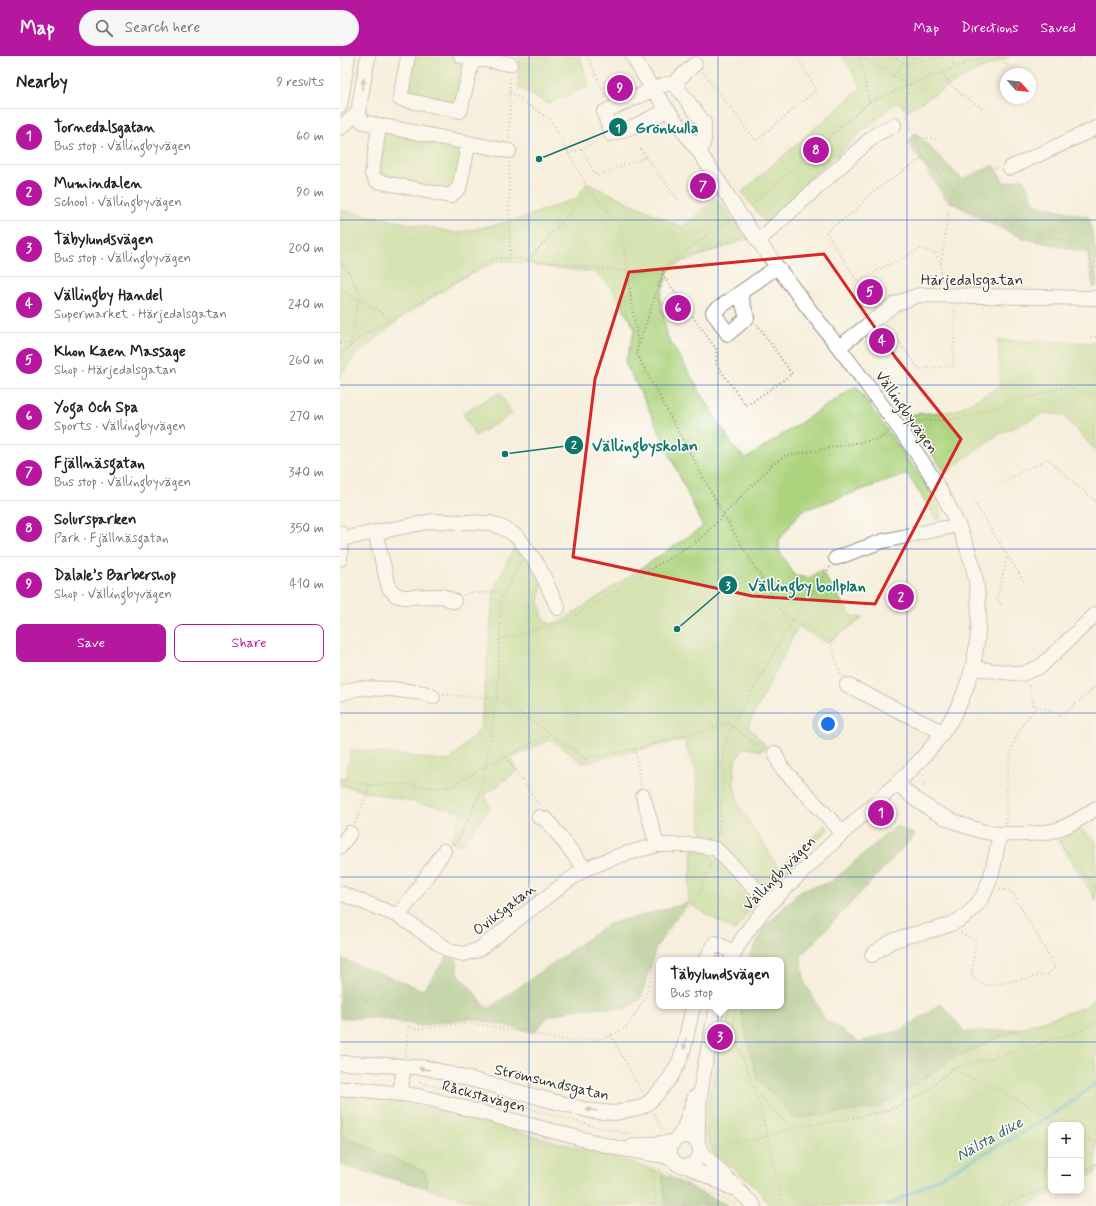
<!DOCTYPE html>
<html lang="en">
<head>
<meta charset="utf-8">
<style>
	body { margin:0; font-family:Mynerve,sans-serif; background:#f6f6f6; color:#202124 }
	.controls { position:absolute; right:12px; bottom:12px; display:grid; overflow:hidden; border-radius:8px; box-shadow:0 2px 6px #0003 }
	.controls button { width:36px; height:36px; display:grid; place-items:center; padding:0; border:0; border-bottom:1px solid #e0e0e0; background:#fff; color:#202124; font:20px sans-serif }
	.compass { position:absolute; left:660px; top:12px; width:36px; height:36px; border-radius:50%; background:#fff; box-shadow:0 2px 6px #0003; rotate:118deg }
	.you { position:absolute; left:488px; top:668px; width:14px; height:14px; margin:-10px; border:3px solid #fff; border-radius:50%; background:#1a73e8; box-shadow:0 0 0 6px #1a73e833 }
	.badge { display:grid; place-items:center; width:26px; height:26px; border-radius:50%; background:#b5179e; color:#fff; font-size:13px; font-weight:700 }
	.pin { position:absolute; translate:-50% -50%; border:2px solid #fff; box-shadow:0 1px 4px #0006 }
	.popup { position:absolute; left:316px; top:901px; width:128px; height:52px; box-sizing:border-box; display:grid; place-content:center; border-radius:8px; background:#fff; filter:drop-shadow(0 1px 3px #0005); font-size:13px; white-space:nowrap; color:#757577 }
	.popup b { font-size:15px; color:#202124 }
	.popup::after { content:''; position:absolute; left:50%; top:100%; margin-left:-8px; border:8px solid transparent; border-top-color:#fff }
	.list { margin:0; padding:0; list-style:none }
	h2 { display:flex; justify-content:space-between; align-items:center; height:52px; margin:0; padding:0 16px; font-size:17px }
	h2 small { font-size:13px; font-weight:400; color:#757577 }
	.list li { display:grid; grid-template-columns:26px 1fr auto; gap:12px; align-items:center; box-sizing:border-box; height:56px; padding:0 16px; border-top:1px solid #e0e0e0 }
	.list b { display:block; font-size:15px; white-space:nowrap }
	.list p { margin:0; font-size:13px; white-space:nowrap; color:#757577 }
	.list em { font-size:13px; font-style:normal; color:#757577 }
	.actions { display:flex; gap:8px; padding:12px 16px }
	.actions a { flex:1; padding:9px 0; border:1px solid #b5179e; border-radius:8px; text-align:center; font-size:14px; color:#b5179e }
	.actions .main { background:#b5179e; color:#fff }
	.icon { flex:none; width:22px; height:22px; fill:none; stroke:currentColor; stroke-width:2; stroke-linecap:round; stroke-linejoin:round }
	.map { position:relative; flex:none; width:756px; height:1150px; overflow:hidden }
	header { display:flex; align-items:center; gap:24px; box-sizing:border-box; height:56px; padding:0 20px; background:#b5179e; color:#fff }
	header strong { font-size:19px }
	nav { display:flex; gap:22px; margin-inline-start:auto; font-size:14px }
	.search { width:280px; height:36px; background:#f6f6f6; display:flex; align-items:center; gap:10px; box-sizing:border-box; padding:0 14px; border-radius:22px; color:#757577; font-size:15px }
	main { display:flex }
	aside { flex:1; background:#fff }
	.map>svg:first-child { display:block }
</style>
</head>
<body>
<header>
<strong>Map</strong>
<div class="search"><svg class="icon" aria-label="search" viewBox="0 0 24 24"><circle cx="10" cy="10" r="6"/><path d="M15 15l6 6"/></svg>Search here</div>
<nav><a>Map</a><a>Directions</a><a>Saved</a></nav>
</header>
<main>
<aside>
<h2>Nearby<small>9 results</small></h2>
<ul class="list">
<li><span class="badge">1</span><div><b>Tornedalsgatan</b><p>Bus stop · Vällingbyvägen</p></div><em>60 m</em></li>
<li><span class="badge">2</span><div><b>Mumindalen</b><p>School · Vällingbyvägen</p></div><em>90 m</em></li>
<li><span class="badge">3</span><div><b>Täbylundsvägen</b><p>Bus stop · Vällingbyvägen</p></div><em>200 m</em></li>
<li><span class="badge">4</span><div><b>Vällingby Handel</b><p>Supermarket · Härjedalsgatan</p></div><em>240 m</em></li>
<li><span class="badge">5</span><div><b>Khon Kaen Massage</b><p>Shop · Härjedalsgatan</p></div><em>260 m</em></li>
<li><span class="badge">6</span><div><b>Yoga Och Spa</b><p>Sports · Vällingbyvägen</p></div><em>270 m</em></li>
<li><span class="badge">7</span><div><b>Fjällnäsgatan</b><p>Bus stop · Vällingbyvägen</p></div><em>340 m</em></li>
<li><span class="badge">8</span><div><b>Solursparken</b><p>Park · Fjällnäsgatan</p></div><em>350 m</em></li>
<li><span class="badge">9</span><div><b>Dalale’s Barbershop</b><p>Shop · Vällingbyvägen</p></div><em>410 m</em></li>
</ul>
<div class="actions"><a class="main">Save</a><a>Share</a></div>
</aside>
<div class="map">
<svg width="756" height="1150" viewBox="0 0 756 1150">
	<rect width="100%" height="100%" fill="#fdfcf7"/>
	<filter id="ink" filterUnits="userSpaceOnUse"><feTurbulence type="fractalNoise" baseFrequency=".025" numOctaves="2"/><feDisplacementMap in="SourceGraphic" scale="8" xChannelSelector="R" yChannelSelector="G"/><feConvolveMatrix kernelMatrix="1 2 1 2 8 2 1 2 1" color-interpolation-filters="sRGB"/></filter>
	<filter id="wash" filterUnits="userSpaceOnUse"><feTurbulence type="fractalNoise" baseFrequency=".012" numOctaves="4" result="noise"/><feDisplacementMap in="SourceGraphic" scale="16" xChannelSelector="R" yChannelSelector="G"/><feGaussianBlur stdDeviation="0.9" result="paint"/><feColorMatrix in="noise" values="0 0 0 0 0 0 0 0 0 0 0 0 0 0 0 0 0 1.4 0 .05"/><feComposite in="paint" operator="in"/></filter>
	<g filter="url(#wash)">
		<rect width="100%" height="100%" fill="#f7efdd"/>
		<path fill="#acd37d" stroke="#6c7f54" d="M 71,0 L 105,0 L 129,5 L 117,50 L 63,40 Z
			M 179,0 L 240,0 L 249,30 L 208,48 L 178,31 Z
			M 502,0 L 670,0 L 620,23 L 568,54 L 556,46 L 467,125 L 468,135 L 432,166 L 424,165 L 402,136 L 522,31 Z
			M 45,76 L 125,92 L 118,128 L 109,136 L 42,123 L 38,112 Z
			M 247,127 L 342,171 L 377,143 L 407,183 L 343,205 L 328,215 L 320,242 L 327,280 L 394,392 L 406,403 L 516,330 L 597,445 L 601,460 L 598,465 L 567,418 L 461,455 L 439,484 L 439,495 L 455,520 L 469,522 L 481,514 L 510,559 L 523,562 L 487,587 L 458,570 L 408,670 L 427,691 L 421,695 L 405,691 L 395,704 L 394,728 L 399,750 L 439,812 L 486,769 L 488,774 L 438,824 L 429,828 L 420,827 L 388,794 L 380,788 L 362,782 L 356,717 L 344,684 L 243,707 L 211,683 L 170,703 L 178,714 L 145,739 L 150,752 L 122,789 L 110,786 L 122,756 L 26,736 L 0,729 L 0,721 L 6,722 L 11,693 L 109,705 L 141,672 L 154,533 L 176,487 L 202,527 L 199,547 L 203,561 L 210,568 L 219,566 L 237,555 L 363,471 L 308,351 L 285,307 L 295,273 L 271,231 L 255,216 L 196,210 L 160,204 L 119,224 L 60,263 L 15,301 L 1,319 L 0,323 L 0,154 L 117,177 L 173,165 L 237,142 Z
			M 658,284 L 756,287 L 756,395 L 723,359 L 705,357 L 655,380 L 605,417 L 565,359 L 614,355 L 660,331 Z
			M 160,336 L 172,358 L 135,380 L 123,357 Z
			M 738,771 L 756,785 L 756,844 L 714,778 Z
			M 353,793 L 370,797 L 411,837 L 413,842 L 414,848 L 395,875 L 348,847 Z
			M 756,940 L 756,1117 L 741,1124 L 741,1069 L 711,1069 L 711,1135 L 718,1135 L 686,1150 L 430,1150 L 421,1137 L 407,1123 L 373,1097 L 365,1077 L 367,1048 L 391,950 L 401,950 L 403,965 L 417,1022 L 455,1062 L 481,1058 L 568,1033 L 614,1002 L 679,973 L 747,950 Z
			M 0,1041 L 41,1043 L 100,1054 L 293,1107 L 322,1117 L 326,1150 L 149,1150 L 87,1132 L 85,1116 L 2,1080 Z"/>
		<path fill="#89b56c" stroke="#5a704c" d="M 576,77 L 622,123 L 654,109 L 664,127 L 683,122 L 695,148 L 749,161 L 756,198 L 756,231 L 753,231 L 747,197 L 683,182 L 645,165 L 606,143 L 568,86 Z
			M 556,770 L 575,779 L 461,900 L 465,928 L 485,963 L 519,986 L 564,973 L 601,948 L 625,976 L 679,973 L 614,1002 L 538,1052 L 455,1062 L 417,1022 L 403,965 L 401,950 L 441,950 L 441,904 L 408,904 L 424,871 L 461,834 L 491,826 Z
			M 348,847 L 332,866 L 316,891 L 301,943 L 285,953 L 241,952 L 208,961 L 194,976 L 130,962 L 80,970 L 39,962 L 0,962 L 0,902 L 83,934 L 107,901 L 117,904 L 118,917 L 148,953 L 268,868 Z
			M 0,1046 L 3,1080 L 85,1116 L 87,1132 L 0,1109 Z
			M 322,1117 L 389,1150 L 326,1150 Z"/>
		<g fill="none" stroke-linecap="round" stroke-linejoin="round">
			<path stroke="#41b0bd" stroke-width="3.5" d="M 547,1150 L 689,1073 L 732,1046 L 756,1026"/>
		</g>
	</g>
	<g filter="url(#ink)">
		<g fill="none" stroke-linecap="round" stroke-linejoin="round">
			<g stroke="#918d84" stroke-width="16">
				<path id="minor" d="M 68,0 L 60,43 L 120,55 L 133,2
					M 121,0 L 170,8
					M 293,0 C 311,35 336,64 359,96 C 378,123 394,152 414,179 C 450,230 490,279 527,329 C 565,380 606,432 628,494 C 646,546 641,606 616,655 C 594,697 555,729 520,761 C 498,781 477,802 456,822 C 431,846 404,872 391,904
					M 334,27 L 355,8
					M 0,50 L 8,0
					M 328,54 L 292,71 L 271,78 L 264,56 L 323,29 L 334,27 L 364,67 L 364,84 L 360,97
					M 18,57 L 23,66 L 169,95
					M 39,70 L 32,118 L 37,125 L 110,140 L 119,132 L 129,87
					M 0,72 L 18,57 L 28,0
					M 670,112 L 756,72
					M 418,185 L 535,79 L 554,69
					M 400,237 L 407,262 L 388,278 L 373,256 L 437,211
					M 499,291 L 555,248 L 579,239 L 756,242
					M 35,476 L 49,532 L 56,539 L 64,541 L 102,540 L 114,545
					M 0,477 L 1,483 L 0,503
					M 1,483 L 93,465 L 151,467 L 167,474 L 178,481 L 198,509 L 218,552
					M 496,502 L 543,485 L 618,469
					M 632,612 L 682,618 L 701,610 L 756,558
					M 507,629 L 602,676
					M 0,638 L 18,632 L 51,633 L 84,637 L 93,641
					M 435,697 L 441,711 L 503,777
					M 557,727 C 564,733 570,740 578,745 C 596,758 619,769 641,775 C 658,780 699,779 716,774 C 731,769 744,761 756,752
					M 303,740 L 317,789
					M 199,761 L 207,764 L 245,813
					M 0,791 L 10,777
					M 0,837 L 59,860 L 110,895 L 123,898 L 138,894 L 225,827 L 245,813 L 278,800 L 317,789 L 356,789 L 376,793 L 430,847
					M 59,860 L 104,795
					M 532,899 C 539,894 547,887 555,884 C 571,877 589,876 606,870 C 647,856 654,817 659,779
					M 366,904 L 375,887 L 394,896
					M 0,1007 L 30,1008 L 87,1012 L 251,1055 L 275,1057 L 301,1051 L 308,1047 L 317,1038 L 330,1022 L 339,1006 L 344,991 L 353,950
					M 0,1033 L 16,1033 L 79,1040 L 277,1092 L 325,1100 L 333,1104
					M 60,1038 L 64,1011
					M330 1095a15 15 0 1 1 30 0a15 15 0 1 1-30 0Z
					M 337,1083 L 344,1072 L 355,1041
					M 358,1088 C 356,1041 368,995 377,950
					M 293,1090 L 333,1086
					M 360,1093 L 365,1100 L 414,1150
					M 347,1110 L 392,1132"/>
			</g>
			<path stroke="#918d84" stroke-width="2" stroke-dasharray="1 3" stroke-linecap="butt" d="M 248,0 L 266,43
				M 520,0 L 529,46
				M 521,0 L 569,29 L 564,51 L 576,85 L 584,101 L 612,132 L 638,154 L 687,173 L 747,192 L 756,228
				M 553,0 L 567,8 L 603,0
				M 612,0 L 615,12
				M 659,0 L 665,7 L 679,18
				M 736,0 L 742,4
				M 363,16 L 416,85 L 476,34 L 457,0
				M 603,17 C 611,34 630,44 645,54
				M 554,20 L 564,6
				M 690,27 L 694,30
				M 170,36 L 211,64 L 249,135 L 280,169 L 298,288
				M 575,81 L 599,83
				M 169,83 L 170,20
				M 260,84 L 242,93 L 256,120 L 306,101 L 339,145
				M 301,93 L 306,101
				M 228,97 L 242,93
				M 584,101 L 530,138 L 516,154 L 486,176 L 517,225 L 580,193 L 595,197 L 601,209 L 600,228
				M 169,106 L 170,202
				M 415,146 L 529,46 L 569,29 L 646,0
				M 188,204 L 249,135
				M 0,206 L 10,218 L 24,246
				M 601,207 L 612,132 L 651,112 L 659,112
				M 329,208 L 401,181
				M 322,218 L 377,294 L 376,308 L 406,350 L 452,318 L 417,268
				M 0,235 L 24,246 L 53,263
				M 546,269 L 579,313 L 613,310 L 615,252
				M 751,281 L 756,281
				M 0,287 L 10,288
				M 10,291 C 11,274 18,259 17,243
				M 0,299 L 23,279 L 53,263 L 143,208 L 156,202 L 170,202 L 301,217 L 325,210
				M 570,367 L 577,365 L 615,363 L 724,331 L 756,339
				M 663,425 L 708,403 L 756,446
				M 634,446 L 685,527
				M 490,511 L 453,564 L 471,572 L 491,586 L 498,611 L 502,620
				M 124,539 L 127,537 L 165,536
				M 661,549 L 657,543 L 662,521 L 668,500
				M 160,583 L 224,566 L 359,484 L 432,409 L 445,400 L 538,383 L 548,378
				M 104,639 L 157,642 L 211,678 L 245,703 L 295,693 L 394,666
				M 693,649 L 723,659 L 756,630
				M 393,670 L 423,694
				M 295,693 L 301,729
				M 166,701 L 199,749
				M 583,719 L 584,735
				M 0,724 L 31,729 L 61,728 L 98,732 L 112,730 L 145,711 L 211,678
				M 15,767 L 31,729
				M 666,767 C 667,738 665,706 677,679 C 680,670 689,661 695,653 L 689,629
				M 378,781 L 381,755 L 384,689 L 394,666 L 453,564 L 442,556 L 384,460 L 296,297 L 325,210 L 389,164
				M 721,784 L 725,793 L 756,833
				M 113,788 L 118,784 L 139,740 L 145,711 L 157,642 L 161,543 L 181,505
				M 621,877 L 635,884 L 632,921 L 647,930 L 708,918 L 715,911 L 673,837 L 659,832
				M 0,938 L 21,941 L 68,970 L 78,973 L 132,967 L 235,986 L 266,982 L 288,970 L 305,942 L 318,892 L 336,865 L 357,842 L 372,805
				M 395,950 L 393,975 L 419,1046 L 443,1150
				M 271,979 L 302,1036
				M 65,1000 L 69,971
				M 612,1013 L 675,1042 L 721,1069
				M 80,1027 L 135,1039
				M 415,1034 L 445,1066 L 456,1070
				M 183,1051 L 249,1069 L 290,1078
				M 314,1058 L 323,1075
				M 741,1080 L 756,1087
				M 372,1089 L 414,1084 L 454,1071 L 491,1066 L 546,1055 L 583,1039 L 611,1013 L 688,992 L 744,973 L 756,966
				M 313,1111 L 315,1150
				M 316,1112 L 352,1127
				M 741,1117 L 756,1108
				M 372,1137 L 395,1149
				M 343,1150 L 356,1127
				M 661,1150 L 711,1130"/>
			<use href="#minor" stroke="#fff" stroke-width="14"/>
		</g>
		<defs><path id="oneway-solid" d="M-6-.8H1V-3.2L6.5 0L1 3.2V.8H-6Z"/></defs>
		<g fill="#a0a0a0">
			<use href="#oneway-solid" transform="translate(23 28) rotate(-80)"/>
			<use href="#oneway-solid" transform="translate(345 988) rotate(104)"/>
			<use href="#oneway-solid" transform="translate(84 1013) rotate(-172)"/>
			<use href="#oneway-solid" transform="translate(251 1054) rotate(-170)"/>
		</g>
	</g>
	<path d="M0 0H756V1150H0ZM 484,198 L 556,302 L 621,383 L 535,548 L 412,540 L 233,501 L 255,323 L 289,216 Z" fill="#f7efdd" fill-opacity=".55" fill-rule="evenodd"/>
	<path fill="none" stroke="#d62828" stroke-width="3" stroke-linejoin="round" d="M 484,198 L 556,302 L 621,383 L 535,548 L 412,540 L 233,501 L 255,323 L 289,216 Z"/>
	<path fill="none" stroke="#1d4ed8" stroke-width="1" stroke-opacity="0.55" d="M 189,0 L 189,1150M 378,0 L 378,1150M 567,0 L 567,1150M 0,164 L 756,164M 0,329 L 756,329M 0,493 L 756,493M 0,657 L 756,657M 0,821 L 756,821M 0,986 L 756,986"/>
	<g text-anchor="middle" stroke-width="3" stroke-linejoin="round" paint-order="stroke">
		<g font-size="15" fill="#2b2b2b" stroke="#fdfcf7">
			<text x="632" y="229">Härjedalsgatan</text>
			<text transform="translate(567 356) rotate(55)" y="5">Vällingbyvägen</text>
			<text transform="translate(439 817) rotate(-46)" y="5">Vällingbyvägen</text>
			<text transform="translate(164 853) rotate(-38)" y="5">Oviksgatan</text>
			<text transform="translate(212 1026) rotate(13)" y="5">Strömsundsgatan</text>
			<text transform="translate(144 1040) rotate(15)" y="5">Råckstavägen</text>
		</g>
		<g font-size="16" font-style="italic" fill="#346065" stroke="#fdfcf7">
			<text transform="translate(649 1082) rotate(-29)" y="6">Nälsta dike</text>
		</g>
	</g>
	<path fill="none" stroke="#0f766e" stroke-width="1.5" d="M199 103L278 71M165 398L234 389M337 573L388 529"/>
	<g fill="#0f766e" stroke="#fdfcf7" stroke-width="1.5">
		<circle cx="199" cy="103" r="4"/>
		<circle cx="165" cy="398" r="4"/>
		<circle cx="337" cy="573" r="4"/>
		<circle cx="278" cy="71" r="10"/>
		<circle cx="234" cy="389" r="10"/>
		<circle cx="388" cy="529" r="10"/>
	</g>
	<g font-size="12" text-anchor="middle" font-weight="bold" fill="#fff">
		<text x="278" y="76">1</text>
		<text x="234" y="393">2</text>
		<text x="388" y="534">3</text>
	</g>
	<g font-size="16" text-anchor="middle" font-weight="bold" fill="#0f766e" stroke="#fdfcf7" stroke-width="3" stroke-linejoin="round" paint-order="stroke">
		<text x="327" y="77">Grönkulla</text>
		<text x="305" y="395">Vällingbyskolan</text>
		<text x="467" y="535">Vällingby bollplan</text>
	</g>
</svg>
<div class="controls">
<button>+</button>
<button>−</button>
</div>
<svg class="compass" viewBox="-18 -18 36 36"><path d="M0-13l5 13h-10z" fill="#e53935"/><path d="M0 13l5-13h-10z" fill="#757577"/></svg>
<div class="you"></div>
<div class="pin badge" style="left:541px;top:757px">1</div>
<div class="pin badge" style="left:561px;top:541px">2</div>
<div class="pin badge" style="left:380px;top:981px">3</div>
<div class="popup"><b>Täbylundsvägen</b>Bus stop</div>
<div class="pin badge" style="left:542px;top:285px">4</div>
<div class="pin badge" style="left:530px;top:236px">5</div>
<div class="pin badge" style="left:338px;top:252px">6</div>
<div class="pin badge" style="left:363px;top:130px">7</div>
<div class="pin badge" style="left:476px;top:94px">8</div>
<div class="pin badge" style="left:280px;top:32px">9</div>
</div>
</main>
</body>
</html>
